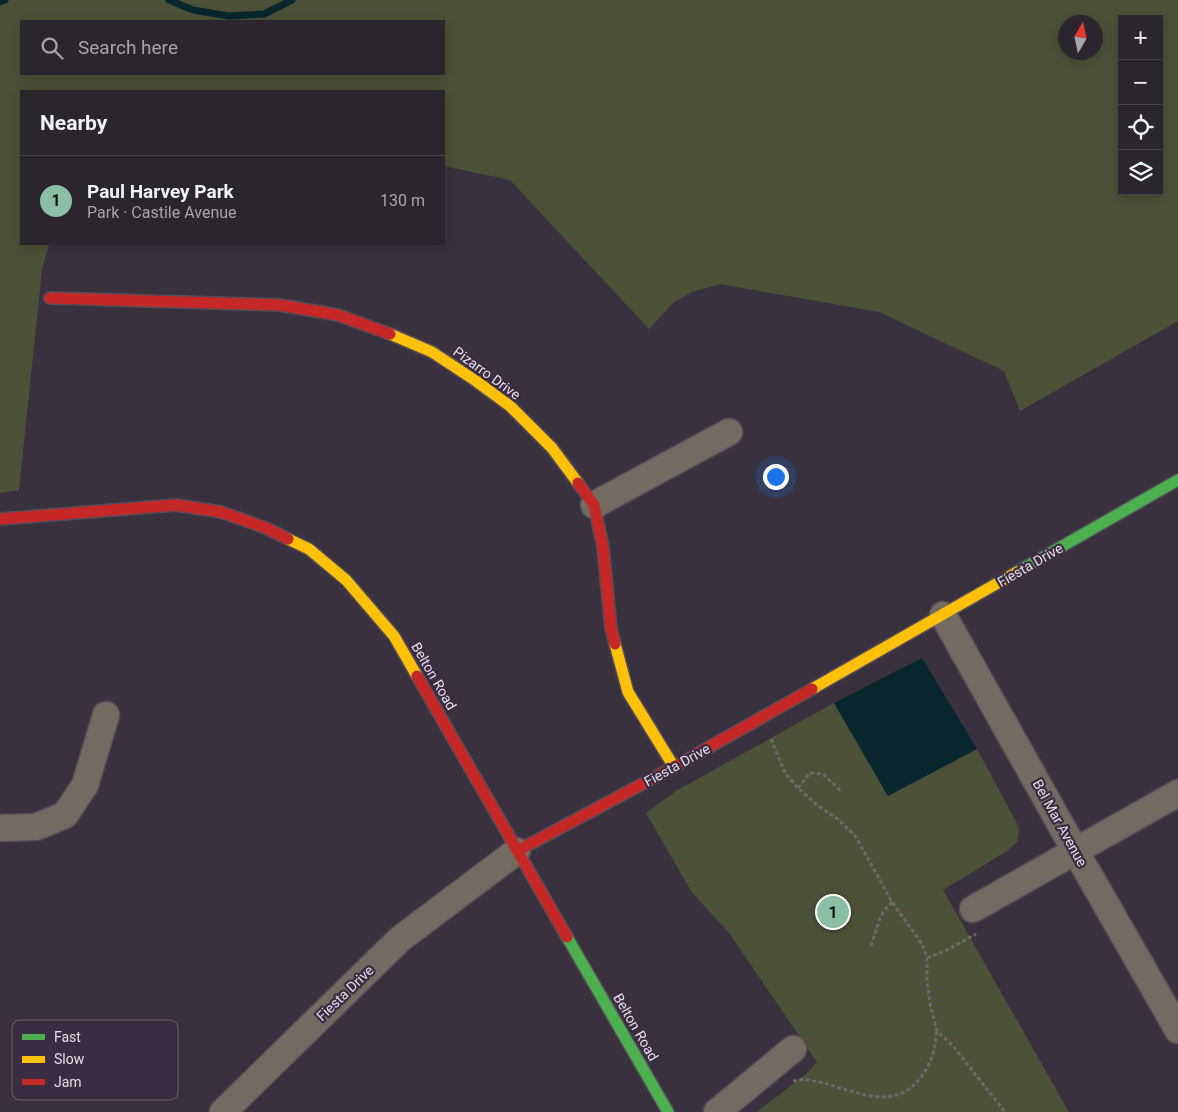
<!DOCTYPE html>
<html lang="en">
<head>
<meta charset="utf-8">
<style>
	body { margin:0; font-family:Roboto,sans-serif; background:#37313a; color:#f1f3f6 }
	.controls { position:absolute; right:15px; top:15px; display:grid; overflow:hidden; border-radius:0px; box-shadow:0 2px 12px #0003 }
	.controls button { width:45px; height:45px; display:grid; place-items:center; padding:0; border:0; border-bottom:1px solid #47424a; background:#2b252e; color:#f1f3f6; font:25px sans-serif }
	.compass { position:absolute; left:1058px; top:15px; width:45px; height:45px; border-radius:50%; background:#2b252e; box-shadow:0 2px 12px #0003; rotate:9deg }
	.you { position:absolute; left:775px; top:476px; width:18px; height:18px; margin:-12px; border:4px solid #fff; border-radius:50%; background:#1a73e8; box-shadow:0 0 0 8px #1a73e833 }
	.badge { display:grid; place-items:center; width:32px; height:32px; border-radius:50%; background:#8abfa5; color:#111; font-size:16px; font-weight:700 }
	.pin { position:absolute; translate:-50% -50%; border:2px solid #fff; box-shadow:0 1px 5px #0006 }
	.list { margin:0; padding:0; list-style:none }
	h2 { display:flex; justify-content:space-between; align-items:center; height:65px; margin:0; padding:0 20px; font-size:21px }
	h2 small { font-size:16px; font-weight:400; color:#a6a5aa }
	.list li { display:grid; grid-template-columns:32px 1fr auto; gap:15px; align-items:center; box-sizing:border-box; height:90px; padding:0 20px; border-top:1px solid #47424a }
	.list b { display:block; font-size:19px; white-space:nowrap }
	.list p { margin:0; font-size:16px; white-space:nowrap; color:#a6a5aa }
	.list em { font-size:16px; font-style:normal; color:#a6a5aa }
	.icon { flex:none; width:28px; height:28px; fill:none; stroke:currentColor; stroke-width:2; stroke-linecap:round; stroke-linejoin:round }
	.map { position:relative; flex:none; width:1178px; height:1112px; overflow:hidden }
	.search { position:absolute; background:#2b252e; box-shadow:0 2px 12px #0003; left:20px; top:20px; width:425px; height:55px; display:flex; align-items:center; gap:12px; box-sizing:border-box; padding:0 18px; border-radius:0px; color:#a6a5aa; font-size:19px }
	.panel { position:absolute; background:#2b252e; box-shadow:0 2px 12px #0003; left:20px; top:90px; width:425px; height:155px; border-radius:0px }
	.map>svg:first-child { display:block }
</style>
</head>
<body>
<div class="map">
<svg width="1178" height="1112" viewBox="0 0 1178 1112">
	<rect width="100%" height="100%" fill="#39313d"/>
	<path fill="#4b5238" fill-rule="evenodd" d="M 0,0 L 1178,0 L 1178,321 L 1020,411 L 1004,371 L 879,312 L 720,284 L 692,292 L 674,302 L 649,329 L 510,180 L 444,166 L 444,91 L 21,91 L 21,244 L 49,244 L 42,270 L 19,490 L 0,493 ZM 1122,19 L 1159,19 L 1159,191 L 1122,191 ZM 21,21 L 444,21 L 444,74 L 21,74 ZM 1066,22 L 1096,22 L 1096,52 L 1066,52 Z
		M 834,703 L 888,796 L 977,749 L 1019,827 L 1018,841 L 1007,851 L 943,890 L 1069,1112 L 757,1112 L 806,1074 L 817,1062 L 729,933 L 691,891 L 646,813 L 676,791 Z"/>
	<path fill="#09262e" d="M 922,658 L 977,749 L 888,796 L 834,703 Z"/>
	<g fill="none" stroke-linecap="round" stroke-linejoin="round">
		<path stroke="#09262e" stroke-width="7" d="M 169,0 L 193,10 L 229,16 L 264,14 L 292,0
			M 0,2 L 5,0"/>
		<g stroke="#544d58" stroke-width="29">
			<path id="street" d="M 594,505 L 729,432
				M 943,615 L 1076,852 L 1178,1030
				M 0,828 L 36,827 L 65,815 L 85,785 L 106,715
				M 973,909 L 1178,793
				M 223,1112 L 400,939 L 517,851
				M 717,1112 L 793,1049"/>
		</g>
		<g stroke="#544d58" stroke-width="14">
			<path id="fast" d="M 1017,572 L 1178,480
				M 567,937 L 668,1112"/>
		</g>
		<g stroke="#544d58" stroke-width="14">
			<path id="slow" d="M 390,334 L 432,352 L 476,381 L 510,406 L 552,448 L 578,483
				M 288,539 L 309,549 L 346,580 L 394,636 L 417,676
				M 615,644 L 628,692 L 674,767
				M 812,689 L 1017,572"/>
		</g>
		<g stroke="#544d58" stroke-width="14">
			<path id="jam" d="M 50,298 L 280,305 L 338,315 L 390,334
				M 578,483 L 594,505 L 603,547 L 611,628 L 615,644
				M 0,519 L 176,505 L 221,512 L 266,528 L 288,539
				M 417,676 L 567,937
				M 517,851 L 674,767 L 812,689"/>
		</g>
		<path stroke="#6f6866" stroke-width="3" stroke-dasharray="4 2.5" stroke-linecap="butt" d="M 771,739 L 785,773 L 798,788 L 817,805 L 839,820 L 856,837 L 892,902 L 922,944 L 927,958 L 927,980 L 930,1004 L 937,1031 L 953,1046 L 1005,1112
			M 798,788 L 810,773 L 823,774 L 842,792
			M 871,946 L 879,921 L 883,912 L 892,902
			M 927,958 L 947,950 L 976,934
			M 793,1081 L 804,1079 C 813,1081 822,1082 830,1085 C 862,1094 897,1110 921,1077 C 932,1063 935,1049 937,1031"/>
		<use href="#street" stroke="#736b62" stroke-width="26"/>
		<use href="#fast" stroke="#4caf50" stroke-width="11"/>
		<use href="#slow" stroke="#ffc107" stroke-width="11"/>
		<use href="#jam" stroke="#c62828" stroke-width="11"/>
	</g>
	<g text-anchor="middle" stroke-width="4.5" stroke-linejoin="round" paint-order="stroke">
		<g font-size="14" fill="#e5dcea" stroke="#3b2c42">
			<text transform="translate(487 373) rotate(36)" y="5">Pizarro Drive</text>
			<text transform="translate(1030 565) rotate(-30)" y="5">Fiesta Drive</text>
			<text transform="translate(434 676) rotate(60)" y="5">Belton Road</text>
			<text transform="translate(677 765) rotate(-29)" y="5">Fiesta Drive</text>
			<text transform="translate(1060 823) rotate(61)" y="5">Bel Mar Avenue</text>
			<text transform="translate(345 993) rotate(-44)" y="5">Fiesta Drive</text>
			<text transform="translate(636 1027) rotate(60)" y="5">Belton Road</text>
		</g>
	</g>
	<rect x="12" y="1020" width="166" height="80" rx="8" fill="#3b2c42" stroke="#6e6174" stroke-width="1"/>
	<rect x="22" y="1034" width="23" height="6" fill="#4caf50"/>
	<rect x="22" y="1056" width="23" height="7" fill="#ffc107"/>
	<rect x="22" y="1079" width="23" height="6" fill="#c62828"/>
	<g font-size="14" fill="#e5dcea">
		<text x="54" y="1042">Fast</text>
		<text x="54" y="1064">Slow</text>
		<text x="54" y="1087">Jam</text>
	</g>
</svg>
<div class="controls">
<button>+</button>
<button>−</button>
<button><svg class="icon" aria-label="locate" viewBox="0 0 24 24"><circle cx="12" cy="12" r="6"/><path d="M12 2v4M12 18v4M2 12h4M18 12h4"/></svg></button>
<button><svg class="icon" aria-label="layers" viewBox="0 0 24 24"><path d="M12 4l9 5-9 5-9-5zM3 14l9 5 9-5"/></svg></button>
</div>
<svg class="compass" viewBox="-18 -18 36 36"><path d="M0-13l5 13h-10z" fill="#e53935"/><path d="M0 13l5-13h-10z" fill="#a6a5aa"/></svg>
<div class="you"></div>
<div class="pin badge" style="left:833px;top:912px">1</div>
<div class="search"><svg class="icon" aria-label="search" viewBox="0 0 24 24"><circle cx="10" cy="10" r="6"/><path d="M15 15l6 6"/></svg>Search here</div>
<section class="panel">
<h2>Nearby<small></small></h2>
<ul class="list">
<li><span class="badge">1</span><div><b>Paul Harvey Park</b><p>Park · Castile Avenue</p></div><em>130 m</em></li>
</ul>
</section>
</div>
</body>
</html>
